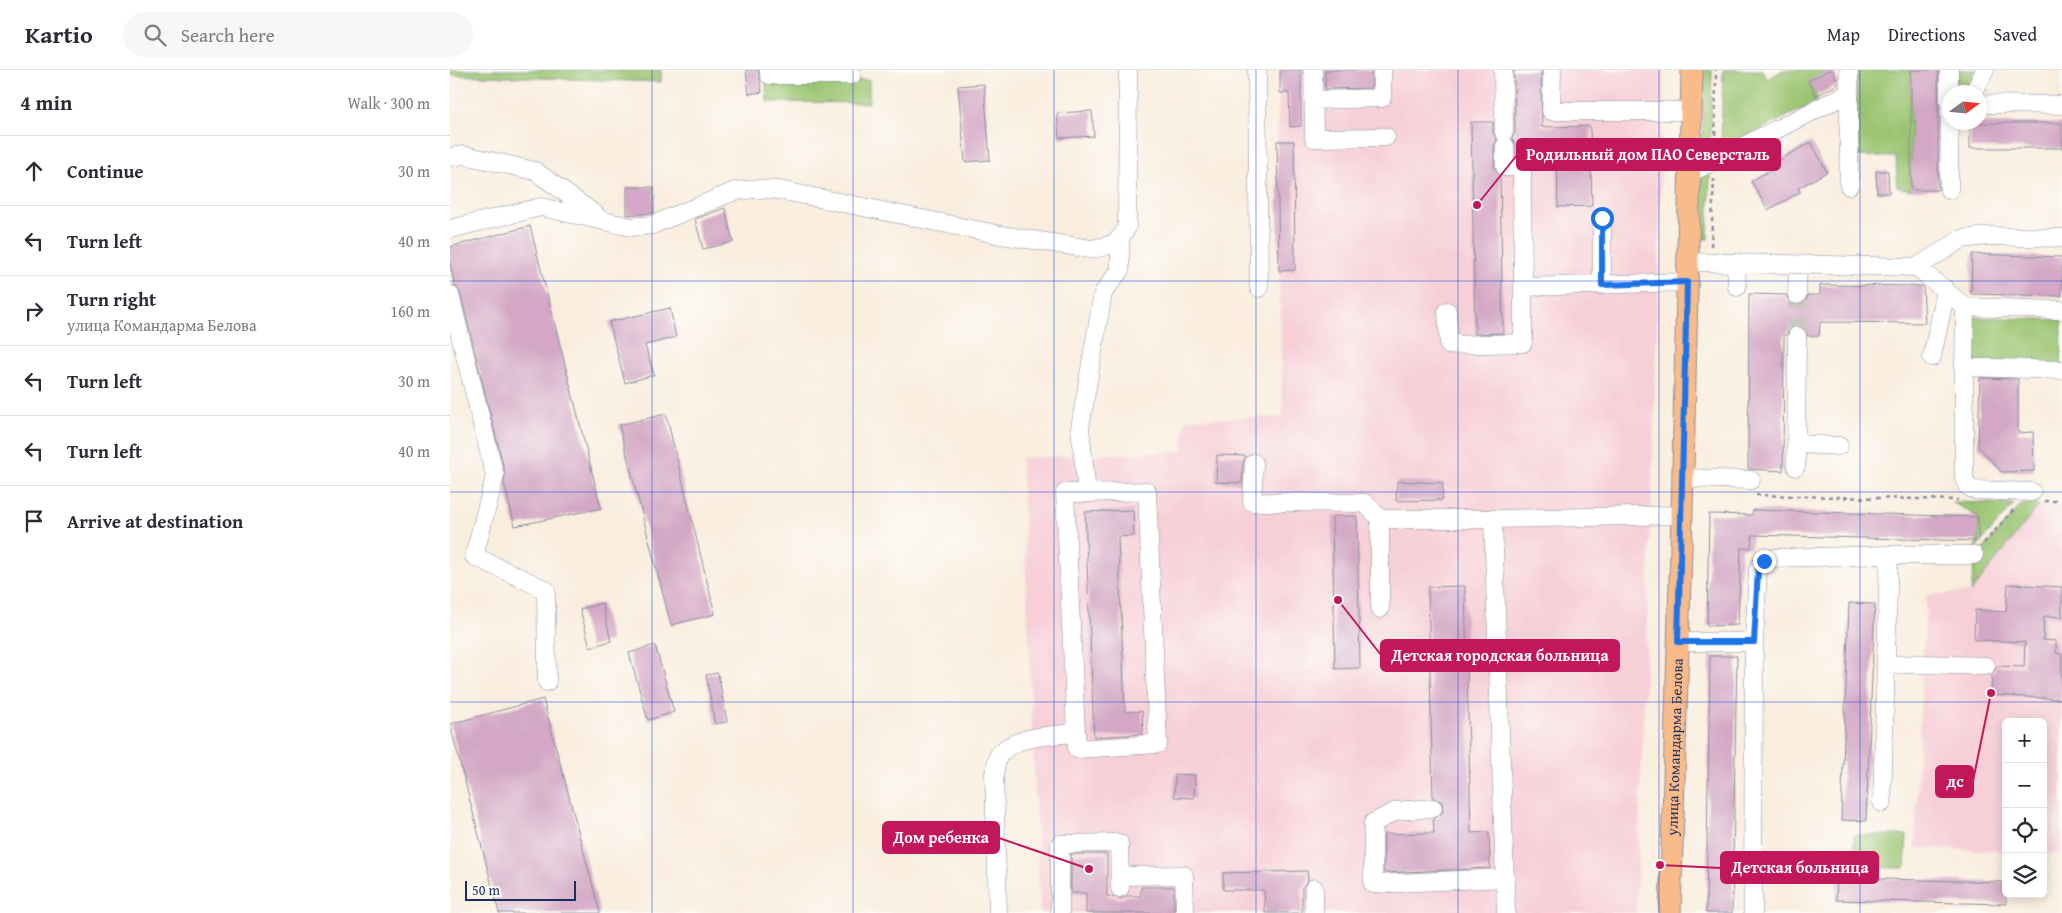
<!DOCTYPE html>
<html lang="en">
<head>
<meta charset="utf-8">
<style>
	body { margin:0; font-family:"Gentium Book Plus",serif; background:#f7f7f7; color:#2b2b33 }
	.controls { position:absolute; right:15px; bottom:15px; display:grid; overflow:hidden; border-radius:8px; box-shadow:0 2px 12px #0003 }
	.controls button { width:45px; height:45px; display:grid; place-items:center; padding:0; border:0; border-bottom:1px solid #e1e1e2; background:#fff; color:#2b2b33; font:25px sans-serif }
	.compass { position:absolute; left:1492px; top:15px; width:45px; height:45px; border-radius:50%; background:#fff; box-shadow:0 2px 12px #0003; rotate:75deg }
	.scale { position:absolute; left:15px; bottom:12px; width:111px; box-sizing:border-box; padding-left:5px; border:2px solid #1b2f5e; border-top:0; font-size:14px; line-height:18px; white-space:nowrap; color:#1b2f5e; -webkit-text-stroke:4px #fdfcf7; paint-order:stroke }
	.stop { position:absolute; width:15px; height:15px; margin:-11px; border:4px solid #1a73e8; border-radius:50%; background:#fff }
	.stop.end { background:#1a73e8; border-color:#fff; box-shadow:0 1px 5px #0008 }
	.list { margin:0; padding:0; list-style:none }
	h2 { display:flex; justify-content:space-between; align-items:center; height:65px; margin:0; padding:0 20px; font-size:21px }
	h2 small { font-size:16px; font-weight:400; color:#7c7c81 }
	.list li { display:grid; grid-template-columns:32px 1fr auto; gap:15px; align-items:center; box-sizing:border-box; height:70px; padding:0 20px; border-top:1px solid #e1e1e2 }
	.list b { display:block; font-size:19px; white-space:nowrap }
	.list p { margin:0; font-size:16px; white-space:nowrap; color:#7c7c81 }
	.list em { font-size:16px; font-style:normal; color:#7c7c81 }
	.icon { flex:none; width:28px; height:28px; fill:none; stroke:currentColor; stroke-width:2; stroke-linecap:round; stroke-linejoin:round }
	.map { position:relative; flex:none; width:1612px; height:843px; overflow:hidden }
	header { display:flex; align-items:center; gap:30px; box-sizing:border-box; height:70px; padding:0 25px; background:#fff; border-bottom:1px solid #e1e1e2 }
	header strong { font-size:24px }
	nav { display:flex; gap:28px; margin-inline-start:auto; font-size:18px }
	.search { width:350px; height:45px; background:#f7f7f7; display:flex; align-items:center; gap:12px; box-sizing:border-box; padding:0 18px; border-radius:28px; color:#7c7c81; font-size:19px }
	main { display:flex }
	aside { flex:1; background:#fff }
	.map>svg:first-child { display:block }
</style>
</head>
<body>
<header>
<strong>Kartio</strong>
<div class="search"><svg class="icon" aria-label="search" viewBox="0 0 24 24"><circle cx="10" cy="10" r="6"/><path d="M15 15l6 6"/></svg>Search here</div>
<nav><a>Map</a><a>Directions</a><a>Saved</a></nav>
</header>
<main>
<aside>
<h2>4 min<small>Walk · 300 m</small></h2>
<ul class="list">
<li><svg class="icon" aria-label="ahead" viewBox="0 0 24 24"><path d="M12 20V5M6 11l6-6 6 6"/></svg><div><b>Continue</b></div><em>30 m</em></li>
<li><svg class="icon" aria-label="left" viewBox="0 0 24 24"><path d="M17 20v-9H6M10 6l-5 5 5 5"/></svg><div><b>Turn left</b></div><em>40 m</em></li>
<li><svg class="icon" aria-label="right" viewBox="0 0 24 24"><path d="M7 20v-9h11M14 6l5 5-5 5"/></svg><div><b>Turn right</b><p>улица Командарма Белова</p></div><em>160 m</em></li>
<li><svg class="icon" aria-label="left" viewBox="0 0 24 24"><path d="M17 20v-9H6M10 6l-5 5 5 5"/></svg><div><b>Turn left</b></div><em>30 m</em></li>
<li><svg class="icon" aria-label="left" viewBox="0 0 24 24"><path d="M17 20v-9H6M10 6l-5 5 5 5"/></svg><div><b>Turn left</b></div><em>40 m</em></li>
<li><svg class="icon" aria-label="arrive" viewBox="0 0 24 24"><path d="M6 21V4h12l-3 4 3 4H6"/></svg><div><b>Arrive at destination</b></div></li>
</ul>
</aside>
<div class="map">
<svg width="1612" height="843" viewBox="0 0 1612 843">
	<rect width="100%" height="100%" fill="#fdfcf7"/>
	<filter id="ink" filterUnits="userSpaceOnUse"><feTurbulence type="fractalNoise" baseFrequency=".02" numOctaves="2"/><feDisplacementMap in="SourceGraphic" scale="10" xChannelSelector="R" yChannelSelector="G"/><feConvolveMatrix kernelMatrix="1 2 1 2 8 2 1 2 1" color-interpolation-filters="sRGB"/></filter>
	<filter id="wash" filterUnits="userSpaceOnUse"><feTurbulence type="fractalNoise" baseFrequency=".0096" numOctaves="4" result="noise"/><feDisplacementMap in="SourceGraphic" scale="20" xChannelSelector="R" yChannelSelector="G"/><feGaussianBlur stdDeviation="1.12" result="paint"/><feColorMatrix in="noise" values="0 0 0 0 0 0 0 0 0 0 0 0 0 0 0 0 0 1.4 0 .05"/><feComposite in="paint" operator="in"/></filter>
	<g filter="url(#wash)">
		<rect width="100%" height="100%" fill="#f9edde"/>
		<path fill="#f6cfd7" d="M 830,0 L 1214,0 L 1203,388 L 1186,843 L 590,843 L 571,388 L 732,381 L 735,349 L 833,347 L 829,201 L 845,200 L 844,71 L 827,71 Z
			M 1589,435 L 1612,436 L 1612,783 L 1593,783 L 1593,652 L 1556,652 L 1556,781 L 1465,778 L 1472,594 L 1477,525 L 1521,522 Z"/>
		<path fill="#9bc572" stroke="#5b7a68" d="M 0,0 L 211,0 L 211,12 L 0,5 Z
			M 1253,0 L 1262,0 L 1260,80 L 1252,80 Z
			M 1273,0 L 1312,0 L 1317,9 L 1333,0 L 1379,0 L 1359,11 L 1368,31 L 1271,79 Z
			M 1407,0 L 1461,0 L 1461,120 L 1447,117 L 1446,87 L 1406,86 Z
			M 1505,0 L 1526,0 L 1515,22 L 1505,22 Z
			M 316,10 L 419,10 L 419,33 L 317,32 Z
			M 1252,102 L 1260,103 L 1258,169 L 1250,169 Z
			M 1523,247 L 1612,250 L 1611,297 L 1521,294 Z
			M 1502,432 L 1564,434 L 1524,480 L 1528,471 L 1528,447 Z
			M 1572,434 L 1589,435 L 1521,522 L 1525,489 Z
			M 1404,765 L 1457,765 L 1455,798 L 1404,797 Z"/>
		<g id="blocks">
			<path fill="#d3a7c5" d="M 296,0 L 308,0 L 312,22 L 299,24 Z
				M 830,0 L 851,0 L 851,56 L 840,57 L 839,23 L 830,23 Z
				M 875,0 L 921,0 L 921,18 L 875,19 Z
				M 1064,0 L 1091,0 L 1092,57 L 1140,56 L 1142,136 L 1108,137 L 1107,83 L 1066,84 L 1066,76 L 1062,68 L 1065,62 Z
				M 1379,0 L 1383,0 L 1388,14 L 1366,26 L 1358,11 Z
				M 1461,0 L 1488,0 L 1488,120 L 1461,120 Z
				M 534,14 L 540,90 L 515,92 L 508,16 Z
				M 642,41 L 644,66 L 609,68 L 607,43 Z
				M 1021,52 L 1043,52 L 1043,63 L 1047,70 L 1044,76 L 1044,97 L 1050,106 L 1053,263 L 1025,264 Z
				M 1520,53 L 1612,53 L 1612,78 L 1520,78 Z
				M 827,71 L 844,71 L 845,200 L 829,201 Z
				M 1361,72 L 1377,102 L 1348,118 L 1350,122 L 1318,140 L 1301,111 L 1329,96 L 1326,92 Z
				M 1426,101 L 1438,101 L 1439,123 L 1427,123 Z
				M 177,117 L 204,117 L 204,143 L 177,145 Z
				M 275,138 L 283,172 L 253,179 L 245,149 Z
				M 80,156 L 151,438 L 65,456 L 54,413 L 55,403 L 10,222 L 5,216 L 0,194 L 0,177 Z
				M 1522,184 L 1612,187 L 1612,226 L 1521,224 Z
				M 1370,215 L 1473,216 L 1475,253 L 1370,252 L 1369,266 L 1358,266 L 1352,257 L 1341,257 L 1336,265 L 1334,265 L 1333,401 L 1298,399 L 1299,224 L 1336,225 L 1341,234 L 1347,236 L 1356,231 L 1358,225 L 1370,225 Z
				M 220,238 L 226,267 L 195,275 L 204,305 L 175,313 L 159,252 Z
				M 1530,308 L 1568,309 L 1568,363 L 1583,362 L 1584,401 L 1552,402 L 1528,376 Z
				M 216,344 L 265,544 L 221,555 L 169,355 Z
				M 767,385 L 796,386 L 793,392 L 792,413 L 766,412 Z
				M 947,411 L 993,413 L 992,430 L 946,431 Z
				M 683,440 L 684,466 L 668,467 L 675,642 L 692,641 L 693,664 L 644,667 L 635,442 Z
				M 1303,440 L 1528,447 L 1528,471 L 1302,465 L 1301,478 L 1291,478 L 1288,555 L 1257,556 L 1259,444 L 1302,445 Z
				M 882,446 L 907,446 L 910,598 L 885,599 Z
				M 1558,514 L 1612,517 L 1612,547 L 1594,546 L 1593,570 L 1606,571 L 1606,583 L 1612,584 L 1611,629 L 1541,625 L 1542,605 L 1547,596 L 1574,597 L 1575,572 L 1524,570 L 1525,540 L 1556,542 Z
				M 1015,516 L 1021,763 L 1039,762 L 1040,798 L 934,803 L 934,764 L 984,763 L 983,749 L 993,742 L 992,732 L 983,728 L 978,517 Z
				M 152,533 L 161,571 L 140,577 L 130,539 Z
				M 1399,533 L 1425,534 L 1416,751 L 1391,750 Z
				M 205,575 L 224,642 L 198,650 L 179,583 Z
				M 1260,586 L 1287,586 L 1282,843 L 1256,843 Z
				M 268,603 L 277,652 L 265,654 L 256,605 Z
				M 93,629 L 150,843 L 49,843 L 0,654 Z
				M 725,704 L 745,705 L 744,728 L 724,727 Z
				M 621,784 L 657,784 L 657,826 L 671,829 L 677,826 L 691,826 L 691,817 L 724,817 L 724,843 L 636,843 L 636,823 L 621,823 Z
				M 857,801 L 858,810 L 852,818 L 852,843 L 815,843 L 814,820 L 773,820 L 773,803 Z
				M 1387,808 L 1556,812 L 1556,834 L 1386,830 Z"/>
		</g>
	</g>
	<g filter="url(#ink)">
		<use href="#blocks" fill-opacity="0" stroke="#8a8e9e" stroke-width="1"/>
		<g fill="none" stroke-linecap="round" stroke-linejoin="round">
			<path stroke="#cdc7c4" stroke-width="18" stroke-dasharray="18 9" stroke-linecap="butt" d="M 1347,266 L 1347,225"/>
			<g stroke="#8a8e9e" stroke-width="19">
				<path id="minor" d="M 319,0 L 319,5 L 402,5
					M 807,0 L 809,218
					M 863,0 L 864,68 L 936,67
					M 1053,0 L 1054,62
					M 1102,0 L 1101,41 L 1241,41
					M 1399,0 L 1399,116
					M 1524,22 L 1535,0
					M 863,30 L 932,28 L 932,0
					M 1499,33 L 1499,0
					M 1530,34 L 1612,35
					M 1055,76 L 1055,97 L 1072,96 L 1073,217
					M 0,87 L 14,85 L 85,101 L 146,145
					M 1240,103 L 1399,23
					M 1499,120 L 1500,33
					M 0,159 L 91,137 L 181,157 L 202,155 L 285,121 L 305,119 L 329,120 L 551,165 L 641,179 C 660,176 668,175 677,157 L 678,0
					M 1237,192 L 1467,197 L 1512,169 L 1538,166 L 1612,168
					M 1286,193 L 1287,217
					M 1467,197 L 1515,237 L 1612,240
					M 1152,215 L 1152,147
					M 0,225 L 45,406 L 24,486 L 96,520 L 97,612
					M 1347,225 L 1348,195
					M 1515,237 L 1514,297 L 1612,300
					M 997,241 L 999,275 L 1073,273 L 1073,217 L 1237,212
					M 1482,287 L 1493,235 L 1494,218
					M 1514,297 L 1514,408 L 1517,416 L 1524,420 L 1582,422
					M 1347,374 L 1389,376
					M 804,393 L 802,432 L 915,433 L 930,449 L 1043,449 L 1232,445
					M 1346,397 L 1347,266
					M 1233,408 L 1301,410
					M 930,449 L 930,539
					M 1043,449 L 1056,843
					M 1439,485 L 1524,485
					M 1228,572 L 1304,572
					M 1436,595 L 1472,594 L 1536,596
					M 626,663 L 627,679 L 708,674 L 697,421 L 637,423
					M 983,738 L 946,741 L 923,753 L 923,814 L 1055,808
					M 670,806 L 734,805 L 735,843
					M 864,818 L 864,843
					M 548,843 L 544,704 C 546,698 546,690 549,685 C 563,666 603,665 626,663 L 615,423 L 637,423 L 630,358 L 653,223 L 670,200 L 670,170
					M 610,843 L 610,774 L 669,773 L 670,818
					M 1303,843 L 1304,572 L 1308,499 L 1314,491 L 1324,488 L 1439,485 L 1432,733"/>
			</g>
			<g stroke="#8a8e9e" stroke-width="23">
				<g id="major">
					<path id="s1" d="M 1220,843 L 1232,445 L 1242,0"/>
				</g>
			</g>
			<path stroke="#8a8e9e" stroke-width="2.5" stroke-dasharray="4 4" stroke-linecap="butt" d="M 1265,73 L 1266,0
				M 1261,176 L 1264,109
				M 1306,425 L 1508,430
				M 1594,431 L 1607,431
				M 1534,473 L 1565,438"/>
			<use href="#minor" stroke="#fff" stroke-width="18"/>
			<use href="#major" stroke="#fabb8b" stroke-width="21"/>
		</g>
	</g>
	<g fill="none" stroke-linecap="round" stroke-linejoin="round" filter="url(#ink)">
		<path stroke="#1a73e8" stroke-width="6" d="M 1152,148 L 1152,215 L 1237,212 L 1228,572 L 1304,572 L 1308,499 L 1314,491"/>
	</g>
	<path fill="none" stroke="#1d4ed8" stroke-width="1" stroke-opacity="0.55" d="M 202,0 L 202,843M 403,0 L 403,843M 604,0 L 604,843M 806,0 L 806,843M 1008,0 L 1008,843M 1209,0 L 1209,843M 1410,0 L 1410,843M 0,211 L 1612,211M 0,422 L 1612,422M 0,632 L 1612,632"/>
	<g text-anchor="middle" stroke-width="5" stroke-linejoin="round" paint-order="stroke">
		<g font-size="15" fill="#1b2f5e" stroke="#fdfcf7">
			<text dy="5" stroke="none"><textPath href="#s1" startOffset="166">улица Командарма Белова</textPath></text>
		</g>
	</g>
	<path fill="none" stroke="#c2185b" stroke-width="2" d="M1027 135L1067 85M888 530L931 585M1541 623L1523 711M639 799L549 768M1210 795L1271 798"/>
	<g fill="#c2185b" stroke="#fdfcf7" stroke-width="2">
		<circle cx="1027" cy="135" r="5"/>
		<circle cx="888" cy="530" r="5"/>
		<circle cx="1541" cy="623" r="5"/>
		<circle cx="639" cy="799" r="5"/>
		<circle cx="1210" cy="795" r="5"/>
	</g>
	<g fill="#c2185b" stroke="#c2185b" stroke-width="2">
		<rect x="1067" y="69" width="263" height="31" rx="5"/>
		<rect x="931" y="570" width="238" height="31" rx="5"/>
		<rect x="1486" y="696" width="37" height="31" rx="5"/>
		<rect x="433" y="752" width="116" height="31" rx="5"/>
		<rect x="1271" y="782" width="157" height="31" rx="5"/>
	</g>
	<g font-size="16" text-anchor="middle" font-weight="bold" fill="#fff">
		<text x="1198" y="90">Родильный дом ПАО Северсталь</text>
		<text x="1050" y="591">Детская городская больница</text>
		<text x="1505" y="717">дс</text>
		<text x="491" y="773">Дом ребенка</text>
		<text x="1350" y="803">Детская больница</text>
	</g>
</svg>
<div class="controls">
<button>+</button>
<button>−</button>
<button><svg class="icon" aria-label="locate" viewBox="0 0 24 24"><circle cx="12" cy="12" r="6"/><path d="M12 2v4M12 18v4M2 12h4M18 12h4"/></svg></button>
<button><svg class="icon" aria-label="layers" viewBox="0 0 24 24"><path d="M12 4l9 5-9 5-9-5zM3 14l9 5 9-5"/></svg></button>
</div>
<svg class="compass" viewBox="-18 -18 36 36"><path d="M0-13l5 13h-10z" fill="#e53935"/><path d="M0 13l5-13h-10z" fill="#7c7c81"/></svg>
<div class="scale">50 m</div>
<div class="stop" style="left:1152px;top:148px"></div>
<div class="stop end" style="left:1314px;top:491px"></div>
</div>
</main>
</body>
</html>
